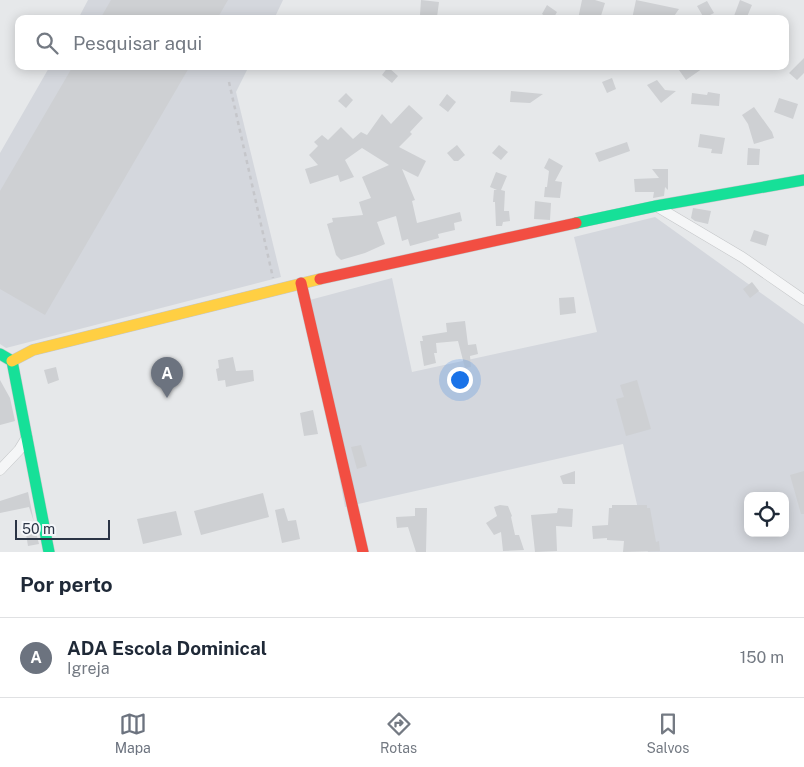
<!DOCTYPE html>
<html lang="pt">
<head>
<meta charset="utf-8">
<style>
	body { margin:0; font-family:"Public Sans",sans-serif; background:#f6f6f7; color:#1f2937 }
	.controls { position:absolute; right:15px; bottom:15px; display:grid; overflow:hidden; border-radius:10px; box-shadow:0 2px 12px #0003 }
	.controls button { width:45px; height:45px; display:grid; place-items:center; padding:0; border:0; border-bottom:1px solid #e0e1e3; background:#fff; color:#1f2937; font:25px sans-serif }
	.scale { position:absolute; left:15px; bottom:12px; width:95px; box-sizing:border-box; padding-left:5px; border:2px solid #2b3445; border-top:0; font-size:14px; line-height:18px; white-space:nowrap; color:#2b3445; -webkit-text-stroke:4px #f4f6f9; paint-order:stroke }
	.you { position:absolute; left:459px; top:379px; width:18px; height:18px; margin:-12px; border:4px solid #fff; border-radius:50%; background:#1a73e8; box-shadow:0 0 0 8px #1a73e833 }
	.badge { display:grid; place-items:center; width:32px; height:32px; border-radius:50%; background:#6c737f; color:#fff; font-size:16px; font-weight:700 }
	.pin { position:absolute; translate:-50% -41px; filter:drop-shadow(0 1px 2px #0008) }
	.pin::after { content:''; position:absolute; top:26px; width:18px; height:15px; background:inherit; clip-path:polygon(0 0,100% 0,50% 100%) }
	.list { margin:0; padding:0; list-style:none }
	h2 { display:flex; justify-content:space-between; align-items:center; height:65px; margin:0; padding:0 20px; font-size:21px }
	h2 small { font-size:16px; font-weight:400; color:#747a83 }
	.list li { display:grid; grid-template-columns:32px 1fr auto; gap:15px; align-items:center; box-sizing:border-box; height:80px; padding:0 20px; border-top:1px solid #e0e1e3 }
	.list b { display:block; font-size:19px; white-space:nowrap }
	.list p { margin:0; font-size:16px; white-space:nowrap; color:#747a83 }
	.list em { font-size:16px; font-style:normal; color:#747a83 }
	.icon { flex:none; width:28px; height:28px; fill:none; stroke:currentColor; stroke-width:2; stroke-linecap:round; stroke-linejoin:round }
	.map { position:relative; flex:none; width:804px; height:552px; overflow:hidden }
	.search { position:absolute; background:#fff; box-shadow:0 2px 12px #0003; left:15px; right:15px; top:15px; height:55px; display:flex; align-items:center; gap:12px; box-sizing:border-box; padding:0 18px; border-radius:10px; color:#747a83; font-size:19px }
	.sheet { height:145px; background:#fff }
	nav { display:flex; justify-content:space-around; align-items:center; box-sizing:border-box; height:70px; border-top:1px solid #e0e1e3; background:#fff; font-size:14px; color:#747a83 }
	nav a { display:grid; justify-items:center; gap:2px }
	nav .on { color:#6c737f }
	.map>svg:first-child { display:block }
</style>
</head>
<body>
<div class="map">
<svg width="804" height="552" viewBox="0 0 804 552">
	<rect width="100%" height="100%" fill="#e6e8ea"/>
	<path fill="#d4d7dd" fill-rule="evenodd" d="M 88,0 L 283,0 L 274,19 L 78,19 Z
		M 50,66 L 249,66 L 236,92 L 281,277 L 6,348 L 0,344 L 0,153 Z
		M 655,217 L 804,324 L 804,552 L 648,552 L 623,444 L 345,507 L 306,301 L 392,278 L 412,372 L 597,332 L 574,237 ZM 748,496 L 785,496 L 785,533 L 748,533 Z"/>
	<path fill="#ced0d3" d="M 111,0 L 228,0 L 217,19 L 100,19 Z
		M 421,0 L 439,2 L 437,17 L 420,15 Z
		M 582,0 L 595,0 L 605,3 L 600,19 L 578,19 Z
		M 636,0 L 679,9 L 672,19 L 660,19 L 649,15 L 648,19 L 632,19 Z
		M 740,0 L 752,5 L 746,19 L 734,16 Z
		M 707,1 L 714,13 L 704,18 L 697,6 Z
		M 547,5 L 557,12 L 553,19 L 549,19 L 542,14 Z
		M 804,58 L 804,73 L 797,80 L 789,73 Z
		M 73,66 L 190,66 L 45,315 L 0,289 L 0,191 Z
		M 685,66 L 706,66 L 686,80 L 679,70 Z
		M 388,67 L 398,76 L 392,83 L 382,75 Z
		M 612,78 L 616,89 L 607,93 L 602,82 Z
		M 657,80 L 665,90 L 676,91 L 661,103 L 647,85 Z
		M 511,91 L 543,94 L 530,103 L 510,102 Z
		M 708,92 L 720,94 L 719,106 L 691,104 L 692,93 L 707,95 Z
		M 346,93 L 353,100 L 346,108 L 338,101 Z
		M 447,94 L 456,102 L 448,112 L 439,105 Z
		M 779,98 L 798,104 L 793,119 L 774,112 Z
		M 409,105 L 423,118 L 410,132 L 412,134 L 399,147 L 426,161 L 418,177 L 402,169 L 415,200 L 412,201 L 417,223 L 460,212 L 462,221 L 454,223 L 455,230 L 438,234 L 439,238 L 410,246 L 408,239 L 402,241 L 396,216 L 377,222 L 385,244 L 365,253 L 341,260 L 336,255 L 327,224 L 333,222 L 332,218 L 363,215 L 359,202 L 371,198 L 362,177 L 389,165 L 362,148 L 345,160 L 354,177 L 340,182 L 338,175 L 310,184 L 305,169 L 318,165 L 309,155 L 318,146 L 314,142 L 322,135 L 328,140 L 341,127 L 353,139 L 361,132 L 367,135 L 382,114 L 391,124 Z
		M 754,107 L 772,132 L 774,138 L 754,144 L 748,124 L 742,115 Z
		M 700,134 L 725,138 L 722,154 L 711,153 L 712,149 L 698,147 Z
		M 627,142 L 630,151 L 599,162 L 595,153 Z
		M 457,145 L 465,155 L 458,161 L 454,161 L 447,153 Z
		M 499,145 L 508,152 L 501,160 L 492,153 Z
		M 748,148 L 760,149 L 759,165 L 747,165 Z
		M 549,158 L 563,166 L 555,181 L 562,182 L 560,198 L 544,197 L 545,187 L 547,187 L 549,171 L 544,168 Z
		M 652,169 L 668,169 L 668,190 L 665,187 L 664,196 L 653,198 L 654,192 L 635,192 L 634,179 L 659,178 Z
		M 496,172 L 507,176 L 501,190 L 505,191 L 504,211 L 509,211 L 510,221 L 503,222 L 502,226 L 496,226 L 495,202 L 493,202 L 494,190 L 497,190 L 490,187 Z
		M 535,201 L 551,203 L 550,220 L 534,219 Z
		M 693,208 L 711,211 L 708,224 L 695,221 L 691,218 Z
		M 754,230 L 769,235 L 766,246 L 750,241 Z
		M 752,282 L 759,291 L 750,298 L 743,289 Z
		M 574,297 L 576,313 L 560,315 L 559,298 Z
		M 465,321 L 468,345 L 476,344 L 478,354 L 470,356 L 471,367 L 465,368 L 458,341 L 436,343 L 437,353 L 434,353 L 436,363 L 424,366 L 420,341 L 423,341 L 422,336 L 447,332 L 446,323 Z
		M 233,357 L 236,371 L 253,370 L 254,381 L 226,387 L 225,380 L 218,381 L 216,369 L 219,368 L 218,360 Z
		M 56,367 L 59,380 L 48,384 L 44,370 Z
		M 0,380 L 10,398 L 15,421 L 0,425 Z
		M 637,380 L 651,429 L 626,436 L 616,399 L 624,397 L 620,385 Z
		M 313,410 L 318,434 L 304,436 L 300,413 Z
		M 361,445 L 367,466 L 357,469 L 351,447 Z
		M 575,471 L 575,484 L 563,484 L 560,476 Z
		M 804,471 L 804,514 L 801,514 L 790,475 Z
		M 28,492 L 34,522 L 29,507 L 0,513 L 0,501 Z
		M 263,493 L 269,517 L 201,535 L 194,511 Z
		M 500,505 L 508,506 L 512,516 L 511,517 L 515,535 L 519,535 L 524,550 L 503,551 L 501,532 L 494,535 L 486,523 L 497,516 L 494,507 Z
		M 612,505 L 647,505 L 647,508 L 650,508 L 656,542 L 659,541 L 660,551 L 623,552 L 624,541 L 607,540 L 607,538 L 593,539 L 592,526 L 608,525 L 609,508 L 612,508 Z
		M 284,508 L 288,521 L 296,520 L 300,539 L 282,543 L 275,510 Z
		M 415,508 L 427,508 L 426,552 L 416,552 L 408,527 L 397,528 L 396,517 L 415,516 Z
		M 558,508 L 573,509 L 572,527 L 556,526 L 557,551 L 535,552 L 531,515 L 557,513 Z
		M 176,511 L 182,535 L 143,544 L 137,519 Z
		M 36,532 L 39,544 L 28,546 L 26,534 Z"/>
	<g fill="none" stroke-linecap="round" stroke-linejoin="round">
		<g stroke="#c4c6c8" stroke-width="11">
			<path id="street" d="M 656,206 L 742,257 L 804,300
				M 0,470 L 19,450 L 27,437"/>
		</g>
		<g stroke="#c4c6c8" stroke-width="12">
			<path id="fast" d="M 576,223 L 656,206 L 804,180
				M 0,354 L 12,361 L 49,552"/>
		</g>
		<g stroke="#c4c6c8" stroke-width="12">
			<path id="slow" d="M 12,361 L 33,350 L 320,279"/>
		</g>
		<g stroke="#c4c6c8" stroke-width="12">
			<path id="jam" d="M 320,279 L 576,223
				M 301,283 L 363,552"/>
		</g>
		<path stroke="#c5c6ca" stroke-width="2.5" stroke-dasharray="4 4" stroke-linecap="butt" d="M 229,82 L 273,278"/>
		<use href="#street" stroke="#f5f6f7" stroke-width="10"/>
		<use href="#fast" stroke="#16e098" stroke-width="11"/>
		<use href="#slow" stroke="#ffcf43" stroke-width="11"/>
		<use href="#jam" stroke="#f24e42" stroke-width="11"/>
	</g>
</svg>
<div class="controls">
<button><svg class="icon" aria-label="locate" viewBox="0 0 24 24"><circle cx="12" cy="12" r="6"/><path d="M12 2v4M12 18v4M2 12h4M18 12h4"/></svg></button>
</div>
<div class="scale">50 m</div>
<div class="you"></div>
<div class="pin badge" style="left:167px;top:398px">A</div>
<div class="search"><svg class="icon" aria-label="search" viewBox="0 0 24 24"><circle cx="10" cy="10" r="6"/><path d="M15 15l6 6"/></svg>Pesquisar aqui</div>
</div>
<section class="sheet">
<h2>Por perto<small></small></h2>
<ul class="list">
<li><span class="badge">A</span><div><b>ADA Escola Dominical</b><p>Igreja</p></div><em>150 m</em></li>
</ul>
</section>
<nav>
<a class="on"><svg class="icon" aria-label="map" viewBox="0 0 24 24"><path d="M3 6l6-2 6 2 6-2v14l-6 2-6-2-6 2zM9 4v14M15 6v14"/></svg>Mapa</a>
<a><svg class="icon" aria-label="directions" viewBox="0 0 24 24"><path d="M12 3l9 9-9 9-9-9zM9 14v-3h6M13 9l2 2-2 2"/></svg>Rotas</a>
<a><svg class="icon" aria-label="saved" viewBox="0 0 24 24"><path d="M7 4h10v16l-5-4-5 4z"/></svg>Salvos</a>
</nav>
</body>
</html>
